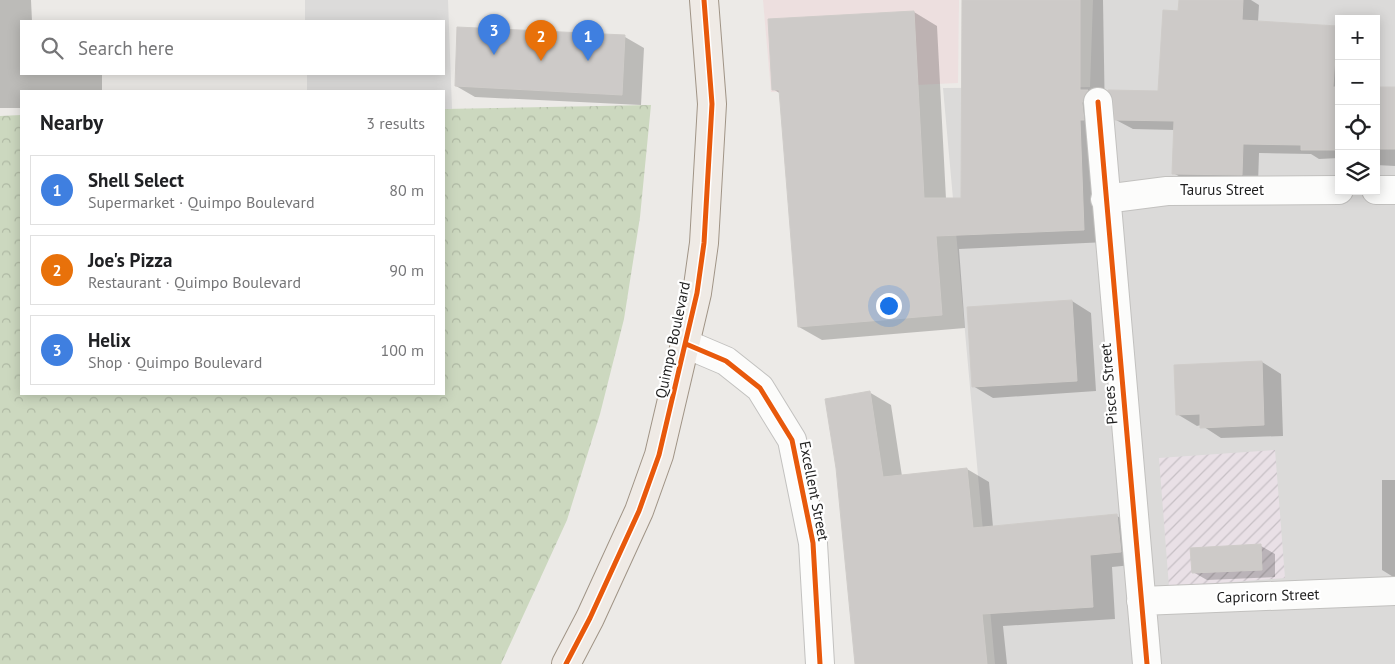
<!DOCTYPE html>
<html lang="en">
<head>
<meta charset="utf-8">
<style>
	body { margin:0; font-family:"PT Sans",sans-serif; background:#f6f6f6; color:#202124 }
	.controls { position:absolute; right:15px; top:15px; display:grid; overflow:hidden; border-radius:0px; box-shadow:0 2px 12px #0003 }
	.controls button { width:45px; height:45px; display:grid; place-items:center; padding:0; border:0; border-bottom:1px solid #e0e0e0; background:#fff; color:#202124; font:25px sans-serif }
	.you { position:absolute; left:888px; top:305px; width:18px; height:18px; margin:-12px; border:4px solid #fff; border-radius:50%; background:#1a73e8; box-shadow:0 0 0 8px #1a73e833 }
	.badge { display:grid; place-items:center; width:32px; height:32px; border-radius:50%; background:#666564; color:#fff; font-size:16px; font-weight:700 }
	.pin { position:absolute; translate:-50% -41px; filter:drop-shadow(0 1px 2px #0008) }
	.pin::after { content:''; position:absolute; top:26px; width:18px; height:15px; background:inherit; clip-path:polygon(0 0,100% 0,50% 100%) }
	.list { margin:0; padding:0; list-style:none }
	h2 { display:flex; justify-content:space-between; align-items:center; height:65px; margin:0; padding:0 20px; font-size:21px }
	h2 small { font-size:16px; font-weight:400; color:#757577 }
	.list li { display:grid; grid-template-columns:32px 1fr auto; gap:15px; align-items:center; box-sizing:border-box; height:70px; margin:0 10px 10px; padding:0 10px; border:1px solid #e0e0e0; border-radius:0px }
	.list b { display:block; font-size:19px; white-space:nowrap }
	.list p { margin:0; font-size:16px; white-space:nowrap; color:#757577 }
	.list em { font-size:16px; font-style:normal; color:#757577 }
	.icon { flex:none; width:28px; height:28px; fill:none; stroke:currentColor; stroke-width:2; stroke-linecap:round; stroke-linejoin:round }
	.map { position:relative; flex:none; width:1395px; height:664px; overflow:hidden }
	.search { position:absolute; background:#fff; box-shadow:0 2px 12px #0003; left:20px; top:20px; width:425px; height:55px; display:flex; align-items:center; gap:12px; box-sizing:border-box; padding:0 18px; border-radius:0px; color:#757577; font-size:19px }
	.panel { position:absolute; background:#fff; box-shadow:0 2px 12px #0003; left:20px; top:90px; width:425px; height:305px; border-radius:0px }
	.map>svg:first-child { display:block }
</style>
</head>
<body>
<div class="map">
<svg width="1395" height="664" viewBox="0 0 1395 664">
	<defs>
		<pattern id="industrial-furrows" width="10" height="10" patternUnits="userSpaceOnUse" patternTransform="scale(1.25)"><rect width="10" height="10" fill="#e9e0e6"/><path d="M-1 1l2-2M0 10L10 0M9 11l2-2" fill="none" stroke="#c7c0c5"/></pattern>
		<pattern id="forest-crowns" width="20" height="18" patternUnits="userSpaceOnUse" patternTransform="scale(1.25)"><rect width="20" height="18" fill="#ccd8bf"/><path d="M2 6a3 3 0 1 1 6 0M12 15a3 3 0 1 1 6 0" fill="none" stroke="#afb9a4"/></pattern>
	</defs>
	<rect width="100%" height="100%" fill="#eceae7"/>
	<path fill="#dbdad9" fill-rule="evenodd" d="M 1093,0 L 1395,0 L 1395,664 L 995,664 L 943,88 L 1090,87 ZM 1339,19 L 1376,19 L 1376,191 L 1339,191 Z"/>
	<path fill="#eddfdf" d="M 763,0 L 959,0 L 958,83 L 771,92 Z"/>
	<path fill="url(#industrial-furrows)" d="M 1275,450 L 1285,578 L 1169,587 L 1159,458 Z"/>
	<path fill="url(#forest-crowns)" d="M 651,105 L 640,217 L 624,319 L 600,414 L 567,520 L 501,664 L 0,664 L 0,116 L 21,115 L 21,394 L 444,394 L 444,109 Z"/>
	<path fill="#dcdbda" d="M 305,0 L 448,0 L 452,109 L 444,109 L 444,91 L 307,91 L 307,74 L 444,74 L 444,21 L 305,21 Z"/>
	<path fill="#0003" d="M 0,0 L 31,0 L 32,21 L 21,21 L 21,74 L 102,74 L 102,91 L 21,91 L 21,108 L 0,108 Z
		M 963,0 L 1103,0 L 1107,242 L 959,249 L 965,328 L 822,340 L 799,327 L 781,94 L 773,89 L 914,12 L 937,26 L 946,199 L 962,199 Z
		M 1181,0 L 1251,0 L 1259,5 L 1258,22 L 1339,28 L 1339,158 L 1319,159 L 1311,154 L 1259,153 L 1258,184 L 1190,182 L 1173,173 L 1175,130 L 1133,129 L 1116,120 L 1159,92 L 1180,12 Z
		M 625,37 L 644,48 L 641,105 L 475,97 L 456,86 Z
		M 1376,88 L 1395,88 L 1395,166 L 1376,165 Z
		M 1072,301 L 1091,313 L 1096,391 L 993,398 L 973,386 Z
		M 1262,362 L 1281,374 L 1283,436 L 1221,438 L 1201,425 L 1197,426 L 1177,414 Z
		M 869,392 L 891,405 L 902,476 L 967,469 L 989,482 L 993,527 L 1117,516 L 1139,528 L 1142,564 L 1112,567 L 1115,619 L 1003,626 L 1007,664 L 856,664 Z
		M 1382,480 L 1395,480 L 1395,578 L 1382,570 Z
		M 1261,546 L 1275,554 L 1275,577 L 1207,580 L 1193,572 Z"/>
	<path fill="#cdcac8" stroke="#cfccc9" d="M 962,0 L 1080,0 L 1080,90 L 1088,90 L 1084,96 L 1082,103 L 1084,120 L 1080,120 L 1084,230 L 936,236 L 942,315 L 798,327 L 779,90 L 772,90 L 768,19 L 914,11 L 924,198 L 961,198 Z
		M 1179,0 L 1243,0 L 1242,20 L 1337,26 L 1333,87 L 1339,87 L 1339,150 L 1301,150 L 1301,145 L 1243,144 L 1242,175 L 1172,174 L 1174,121 L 1115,120 L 1113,100 L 1108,90 L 1158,91 L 1163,10 L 1178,11 Z
		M 457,27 L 625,35 L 622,95 L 455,86 Z
		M 1376,87 L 1395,87 L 1395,149 L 1376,149 Z
		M 1072,300 L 1077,381 L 972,387 L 967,307 Z
		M 1262,361 L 1264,425 L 1200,428 L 1200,414 L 1176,415 L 1174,365 Z
		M 870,391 L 883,477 L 967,468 L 973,528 L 1117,514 L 1121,552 L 1090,555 L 1093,607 L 982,614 L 987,664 L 855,664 L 836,468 L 825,399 Z
		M 1261,544 L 1262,570 L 1192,573 L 1190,548 Z"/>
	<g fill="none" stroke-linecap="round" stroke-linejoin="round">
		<g stroke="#c2c1bf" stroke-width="30">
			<path id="street" d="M 1098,102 L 1147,664
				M 1376,190 L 1395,190
				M 1105,199 L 1167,191 L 1339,190
				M 686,344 L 726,361 L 760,388 L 792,440 L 813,543 L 820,664
				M 1141,601 L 1395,591"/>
		</g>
		<g stroke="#a09486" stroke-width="30">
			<path id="primary" d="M 566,664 L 590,618 L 639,511 L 659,455 L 697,293 L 704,243 L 712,104 L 704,0"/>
		</g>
		<use href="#street" stroke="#fcfcfb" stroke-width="28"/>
		<use href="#primary" stroke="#efeae5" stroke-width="28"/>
		<g stroke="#fff" stroke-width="8">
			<path id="cycleway" d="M 1098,102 L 1147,664
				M 686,344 L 726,361 L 760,388 L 792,440 L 813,543 L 820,664
				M 566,664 L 590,618 L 639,511 L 659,455 L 697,293 L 704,243 L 712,104 L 704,0"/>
		</g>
		<use href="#cycleway" stroke="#e8590c" stroke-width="5"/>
	</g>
	<g text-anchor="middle" stroke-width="4.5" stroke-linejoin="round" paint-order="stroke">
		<g font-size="15" fill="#1e1e1e" stroke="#fff">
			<text x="1222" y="195">Taurus Street</text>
			<text transform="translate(673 340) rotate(-78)" y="5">Quimpo Boulevard</text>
			<text transform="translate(1109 384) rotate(-95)" y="5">Pisces Street</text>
			<text transform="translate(814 491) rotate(79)" y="5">Excellent Street</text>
			<text transform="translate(1268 596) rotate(-2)" y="5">Capricorn Street</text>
		</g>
	</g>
</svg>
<div class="controls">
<button>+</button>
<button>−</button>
<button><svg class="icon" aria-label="locate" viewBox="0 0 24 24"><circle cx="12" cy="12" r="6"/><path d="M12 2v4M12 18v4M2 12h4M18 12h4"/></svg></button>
<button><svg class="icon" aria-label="layers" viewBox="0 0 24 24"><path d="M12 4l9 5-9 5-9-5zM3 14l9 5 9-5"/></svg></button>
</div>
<div class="you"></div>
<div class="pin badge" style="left:588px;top:61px;background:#3f7fe0">1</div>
<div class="pin badge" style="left:541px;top:61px;background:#e8710a">2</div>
<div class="pin badge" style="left:494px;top:55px;background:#3f7fe0">3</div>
<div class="search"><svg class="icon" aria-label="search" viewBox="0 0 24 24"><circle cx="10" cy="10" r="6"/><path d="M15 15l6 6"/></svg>Search here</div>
<section class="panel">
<h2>Nearby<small>3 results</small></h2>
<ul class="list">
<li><span class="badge" style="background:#3f7fe0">1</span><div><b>Shell Select</b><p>Supermarket · Quimpo Boulevard</p></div><em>80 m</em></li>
<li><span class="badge" style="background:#e8710a">2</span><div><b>Joe's Pizza</b><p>Restaurant · Quimpo Boulevard</p></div><em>90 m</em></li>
<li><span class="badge" style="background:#3f7fe0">3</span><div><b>Helix</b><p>Shop · Quimpo Boulevard</p></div><em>100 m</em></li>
</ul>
</section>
</div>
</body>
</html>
